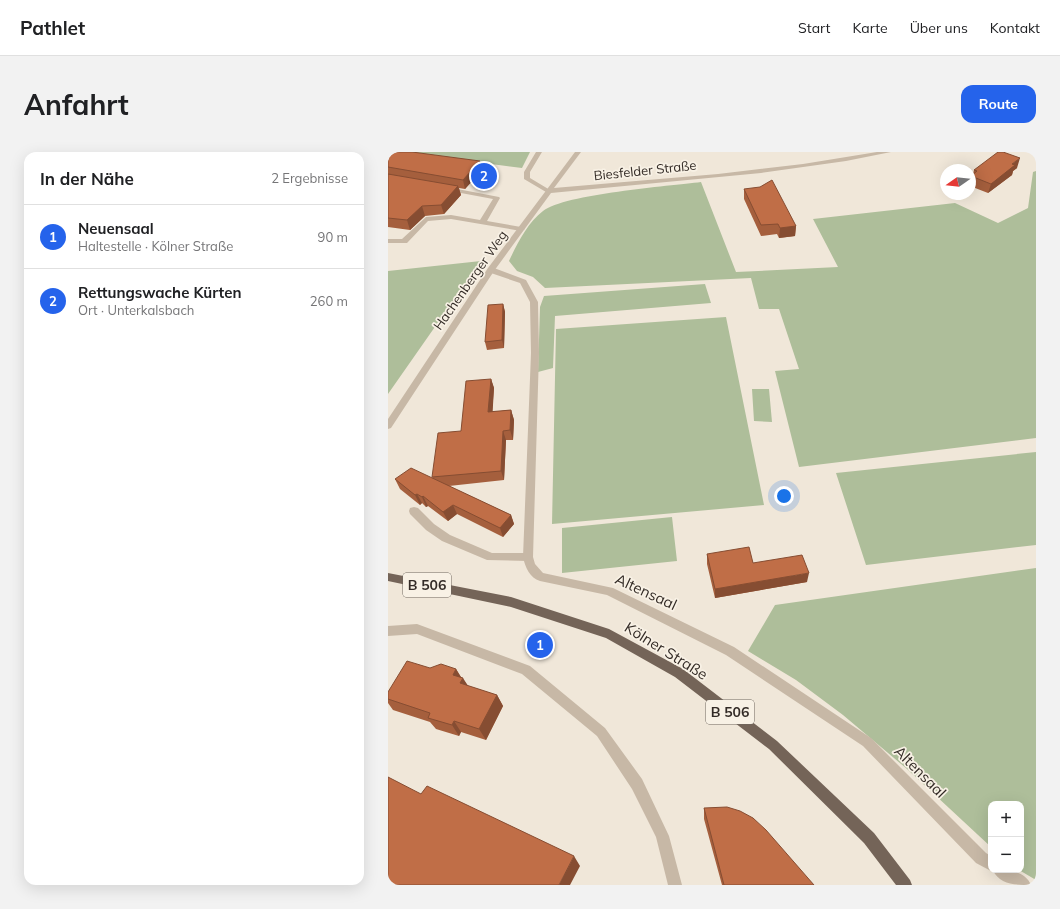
<!DOCTYPE html>
<html lang="de">
<head>
<meta charset="utf-8">
<style>
	body { margin:0; font-family:Mulish,sans-serif; background:#f2f2f2; color:#202124 }
	.controls { position:absolute; right:12px; bottom:12px; display:grid; overflow:hidden; border-radius:8px; box-shadow:0 4px 16px #0002 }
	.controls button { width:36px; height:36px; display:grid; place-items:center; padding:0; border:0; border-bottom:1px solid #e0e0e0; background:#fff; color:#202124; font:20px sans-serif }
	.compass { position:absolute; left:552px; top:12px; width:36px; height:36px; border-radius:50%; background:#fff; box-shadow:0 4px 16px #0002; rotate:256deg }
	.you { position:absolute; left:396px; top:344px; width:14px; height:14px; margin:-10px; border:3px solid #fff; border-radius:50%; background:#1a73e8; box-shadow:0 0 0 6px #1a73e833 }
	.badge { display:grid; place-items:center; width:26px; height:26px; border-radius:50%; background:#2563eb; color:#fff; font-size:13px; font-weight:700 }
	.pin { position:absolute; translate:-50% -50%; border:2px solid #fff; box-shadow:0 1px 4px #0006 }
	.list { margin:0; padding:0; list-style:none }
	h2 { display:flex; justify-content:space-between; align-items:center; height:52px; margin:0; padding:0 16px; font-size:17px }
	h2 small { font-size:13px; font-weight:400; color:#757577 }
	.list li { display:grid; grid-template-columns:26px 1fr auto; gap:12px; align-items:center; box-sizing:border-box; height:64px; padding:0 16px; border-top:1px solid #e0e0e0 }
	.list b { display:block; font-size:15px; white-space:nowrap }
	.list p { margin:0; font-size:13px; white-space:nowrap; color:#757577 }
	.list em { font-size:13px; font-style:normal; color:#757577 }
	.map { position:relative; flex:none; width:648px; height:733px; overflow:hidden; border-radius:12px }
	header { display:flex; align-items:center; gap:24px; box-sizing:border-box; height:56px; padding:0 20px; background:#fff; border-bottom:1px solid #e0e0e0 }
	header strong { font-size:19px }
	nav { display:flex; gap:22px; margin-inline-start:auto; font-size:14px }
	.intro { display:flex; align-items:center; justify-content:space-between; box-sizing:border-box; height:96px; padding:0 24px }
	h1 { margin:0; font-size:28px }
	.button { padding:10px 18px; border-radius:12px; background:#2563eb; color:#fff; font-size:14px; font-weight:700 }
	main { display:flex; gap:24px; padding:0 24px }
	aside { flex:1; background:#fff; border-radius:12px; box-shadow:0 4px 16px #0002 }
	.map>svg:first-child { display:block }
</style>
</head>
<body>
<header>
<strong>Pathlet</strong>
<nav><a>Start</a><a>Karte</a><a>Über uns</a><a>Kontakt</a></nav>
</header>
<div class="intro"><h1>Anfahrt</h1><a class="button">Route</a></div>
<main>
<aside>
<h2>In der Nähe<small>2 Ergebnisse</small></h2>
<ul class="list">
<li><span class="badge">1</span><div><b>Neuensaal</b><p>Haltestelle · Kölner Straße</p></div><em>90 m</em></li>
<li><span class="badge">2</span><div><b>Rettungswache Kürten</b><p>Ort · Unterkalsbach</p></div><em>260 m</em></li>
</ul>
</aside>
<div class="map">
<svg width="648" height="733" viewBox="0 0 648 733">
	<rect width="100%" height="100%" fill="#f0e7d9"/>
	<path fill="#aebe9a" d="M 12,0 L 142,0 L 134,16 Z
		M 648,19 L 648,286 L 411,315 L 387,219 L 411,217 L 391,157 L 371,157 L 363,126 L 157,136 L 145,125 L 129,119 L 121,109 C 129,92 140,70 155,59 C 177,42 281,34 313,30 L 348,120 L 450,115 L 425,67 L 567,51 L 610,71 L 640,56 L 645,20 Z
		M 93,109 L 0,242 L 0,119 Z
		M 317,132 L 323,151 L 167,164 L 165,216 L 150,220 L 152,155 L 156,144 Z
		M 338,165 L 376,353 L 164,372 L 168,177 Z
		M 364,237 L 381,237 L 384,270 L 366,269 Z
		M 648,300 L 648,393 L 478,413 L 448,321 Z
		M 284,365 L 289,409 L 174,421 L 174,376 Z
		M 648,416 L 648,728 L 631,718 L 633,718 L 633,652 L 603,652 L 603,695 L 519,617 L 455,563 L 408,528 L 360,499 L 387,453 Z"/>
	<g fill="none" stroke-linecap="round" stroke-linejoin="round">
		<path fill="#c7b8a6" fill-rule="evenodd" d="M 59,35 L 111,45 L 112,46 L 99,69 L 133,75 L 137,77 L 133,79 L 63,67 L 40,69 L 19,91 L 0,91 L 0,87 L 14,87 L 38,65 L 63,63 L 92,68 L 105,47 L 57,38 L 56,37 Z
			M 26,355 L 30,356 L 46,372 L 62,383 L 104,401 L 140,401 L 144,402 L 145,405 L 144,408 L 140,409 L 99,408 L 54,389 L 38,378 L 22,362 L 21,359 L 22,356 Z"/>
		<path fill="#c7b8a6" fill-rule="evenodd" d="M 148,0 L 154,0 L 142,20 L 142,26 L 162,38 L 162,40 L 158,40 L 136,27 L 136,20 Z
			M 100,116 L 106,116 L 138,128 L 150,150 L 151,201 L 145,405 L 147,412 L 155,421 L 225,436 L 346,495 L 483,586 L 598,701 L 603,704 L 603,718 L 605,718 L 603,719 L 588,711 L 475,594 L 338,503 L 219,443 L 152,429 C 142,426 137,415 135,405 L 143,201 L 142,150 L 132,131 L 100,120 Z
			M 29,472 L 142,514 L 217,576 L 254,627 L 281,684 L 294,733 L 280,733 L 268,685 L 244,637 L 209,584 L 134,522 L 29,482 L 0,484 L 0,474 Z
			M 605,718 C 619,718 637,718 643,733 C 629,733 611,733 605,718 Z"/>
		<path fill="#c7b8a6" fill-rule="evenodd" d="M 187,0 L 193,0 L 166,36 L 330,22 L 415,12 L 489,0 L 503,0 L 458,9 L 373,21 L 163,41 L 106,119 L 3,276 L 0,277 L 0,267 L 100,116 Z"/>
		<path fill="#746458" fill-rule="evenodd" d="M 0,421 L 123,445 L 221,477 L 295,517 L 389,589 L 486,681 L 522,728 L 524,733 L 508,733 L 476,691 L 381,597 L 287,525 L 218,486 L 123,455 L 0,429 Z"/>
	</g>
	<path fill="#a55f3d" d="M 0,0 L 94,18 L 77,37 L 71,36 L 73,43 L 56,62 L 37,64 L 22,78 L 0,75 Z
		M 629,16 L 625,19 L 624,23 L 600,41 L 582,34 L 582,27 L 583,24 L 585,22 L 586,18 Z
		M 356,37 L 408,74 L 407,84 L 391,86 L 389,82 L 373,84 L 356,47 Z
		M 115,152 L 117,160 L 116,196 L 99,198 L 97,190 Z
		M 103,227 L 106,236 L 104,260 L 123,258 L 126,268 L 125,288 L 118,288 L 116,328 L 61,334 L 123,363 L 126,372 L 115,385 L 69,362 L 60,369 L 40,354 L 38,355 L 34,351 L 32,353 L 12,337 L 7,327 L 44,326 L 73,279 Z
		M 319,402 L 365,411 L 419,430 L 327,446 L 319,412 Z
		M 42,516 L 68,517 L 73,525 L 80,534 L 109,543 L 115,554 L 98,588 L 73,580 L 71,584 L 48,577 L 42,570 L 5,558 L 0,551 L 0,540 Z
		M 316,656 L 426,733 L 334,733 L 316,667 Z"/>
	<path fill="#864d32" d="M 632,6 L 629,16 L 625,19 L 624,23 L 600,41 L 603,32 L 624,12 Z
		M 92,9 L 94,18 L 77,37 L 75,28 Z
		M 70,34 L 73,43 L 56,62 L 53,53 Z
		M 34,54 L 37,64 L 22,78 L 19,68 Z
		M 408,74 L 407,84 L 391,86 L 392,76 Z
		M 115,152 L 117,160 L 116,196 L 114,188 Z
		M 103,227 L 106,236 L 104,270 L 100,260 Z
		M 123,258 L 126,268 L 125,288 L 122,278 Z
		M 115,279 L 118,288 L 116,328 L 113,319 Z
		M 29,342 L 34,351 L 32,353 L 27,343 Z
		M 35,344 L 40,354 L 38,355 L 34,345 Z
		M 65,353 L 69,362 L 60,369 L 55,360 Z
		M 123,363 L 126,372 L 115,385 L 112,376 Z
		M 421,421 L 419,430 L 327,446 L 327,437 Z
		M 68,517 L 74,527 L 75,526 L 82,537 L 79,543 L 65,523 Z
		M 109,543 L 115,554 L 98,588 L 91,577 Z
		M 66,569 L 73,580 L 71,584 L 64,573 Z
		M 186,704 L 192,714 L 182,733 L 171,733 Z"/>
	<path fill="#c06e47" stroke="#864d32" d="M 0,0 L 24,0 L 92,9 L 75,28 L 0,15 Z
		M 610,0 L 615,0 L 632,6 L 624,12 L 627,13 L 603,32 L 583,24 L 589,19 L 586,18 Z
		M 0,22 L 70,34 L 53,53 L 34,54 L 19,68 L 0,66 Z
		M 384,28 L 408,74 L 392,76 L 390,72 L 373,73 L 356,37 L 372,35 Z
		M 115,152 L 114,188 L 97,190 L 100,153 Z
		M 103,227 L 100,260 L 123,258 L 122,278 L 115,279 L 113,319 L 44,325 L 50,281 L 73,279 L 78,229 Z
		M 23,316 L 123,363 L 112,376 L 65,353 L 55,360 L 35,344 L 34,345 L 29,342 L 27,343 L 7,327 Z
		M 361,395 L 365,411 L 414,403 L 421,421 L 327,437 L 319,402 Z
		M 19,509 L 42,516 L 53,512 L 68,517 L 65,523 L 75,526 L 72,531 L 109,543 L 91,577 L 66,569 L 64,573 L 40,566 L 42,561 L 0,547 L 0,540 Z
		M 0,625 L 33,642 L 39,634 L 186,704 L 171,733 L 0,733 Z
		M 339,655 L 352,659 L 365,666 L 378,678 L 426,733 L 336,733 L 316,656 Z"/>
	<g text-anchor="middle" stroke-width="3.5" stroke-linejoin="round" paint-order="stroke">
		<g font-size="13" fill="#332b26" stroke="#f8f1e5">
			<text transform="translate(257 18) rotate(-6)" y="5">Biesfelder Straße</text>
			<text transform="translate(82 128) rotate(-55)" y="5">Hachenberger Weg</text>
		</g>
		<g fill="#f8f1e5" stroke="#6e665f" stroke-width="1">
			<rect x="15" y="421" width="48" height="24" rx="3"/>
			<rect x="318" y="548" width="48" height="24" rx="3"/>
		</g>
		<g font-size="14" font-weight="bold" fill="#332b26">
			<text x="39" y="438">B 506</text>
			<text x="342" y="565">B 506</text>
		</g>
		<g font-size="15" fill="#332b26" stroke="#f8f1e5">
			<text transform="translate(258 440) rotate(25)" y="5">Altensaal</text>
			<text transform="translate(278 499) rotate(32)" y="5">Kölner Straße</text>
			<text transform="translate(532 620) rotate(45)" y="5">Altensaal</text>
		</g>
	</g>
</svg>
<div class="controls">
<button>+</button>
<button>−</button>
</div>
<svg class="compass" viewBox="-18 -18 36 36"><path d="M0-13l5 13h-10z" fill="#e53935"/><path d="M0 13l5-13h-10z" fill="#757577"/></svg>
<div class="you"></div>
<div class="pin badge" style="left:152px;top:493px">1</div>
<div class="pin badge" style="left:96px;top:24px">2</div>
</div>
</main>
</body>
</html>
